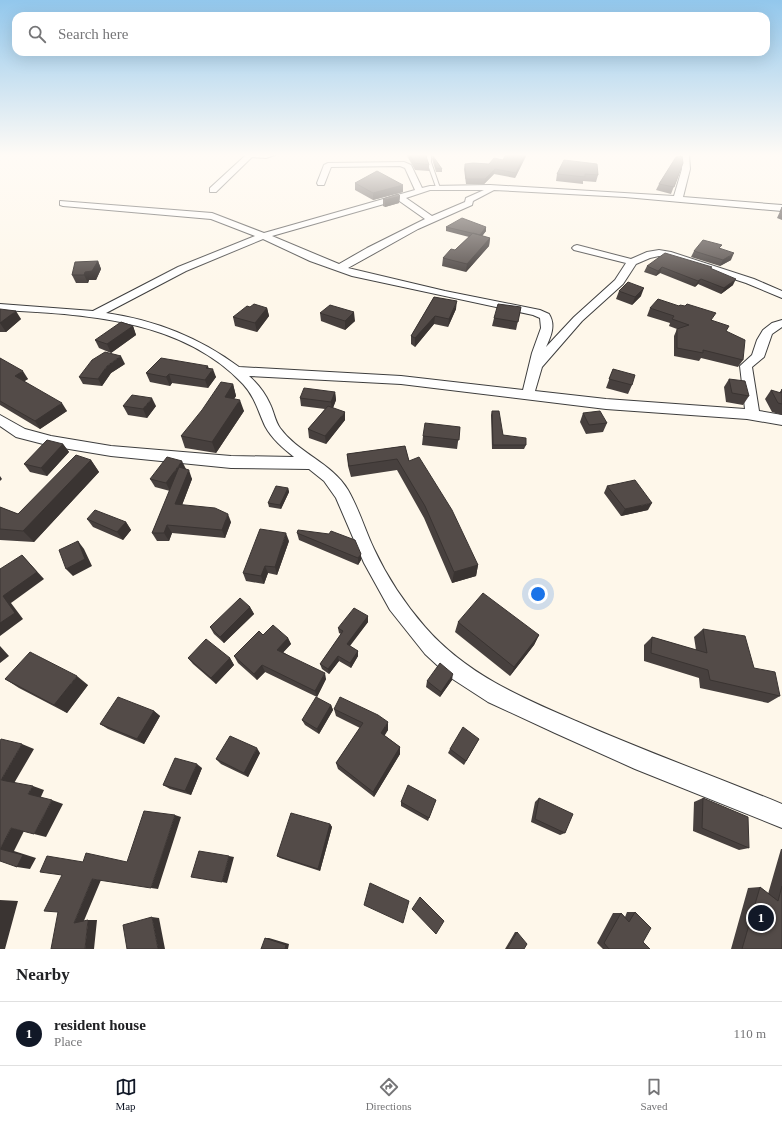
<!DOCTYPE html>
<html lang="en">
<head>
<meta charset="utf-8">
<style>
	body { margin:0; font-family:Georgia,serif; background:#f6f6f6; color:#202124 }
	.you { position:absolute; left:538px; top:594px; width:14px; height:14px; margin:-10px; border:3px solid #fff; border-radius:50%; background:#1a73e8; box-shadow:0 0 0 6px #1a73e833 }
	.badge { display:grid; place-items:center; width:26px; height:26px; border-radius:50%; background:#111827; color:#fff; font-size:13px; font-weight:700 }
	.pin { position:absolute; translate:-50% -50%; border:2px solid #fff; box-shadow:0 1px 4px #0006 }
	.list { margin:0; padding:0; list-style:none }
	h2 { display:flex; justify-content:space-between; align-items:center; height:52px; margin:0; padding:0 16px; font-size:17px }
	h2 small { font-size:13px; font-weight:400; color:#757577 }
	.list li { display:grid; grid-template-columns:26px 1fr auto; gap:12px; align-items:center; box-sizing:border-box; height:64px; padding:0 16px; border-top:1px solid #e0e0e0 }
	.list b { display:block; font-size:15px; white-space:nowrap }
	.list p { margin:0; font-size:13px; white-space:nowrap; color:#757577 }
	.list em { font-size:13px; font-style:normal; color:#757577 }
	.icon { flex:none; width:22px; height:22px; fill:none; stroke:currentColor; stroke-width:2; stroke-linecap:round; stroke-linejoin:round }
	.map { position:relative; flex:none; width:782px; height:949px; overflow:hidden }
	.search { position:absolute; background:#fff; box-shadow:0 4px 16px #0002; left:12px; right:12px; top:12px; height:44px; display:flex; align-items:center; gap:10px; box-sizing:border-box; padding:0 14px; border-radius:12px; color:#757577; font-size:15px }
	.sheet { height:116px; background:#fff }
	nav { display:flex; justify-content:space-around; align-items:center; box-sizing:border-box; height:56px; border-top:1px solid #e0e0e0; background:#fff; font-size:11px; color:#757577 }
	nav a { display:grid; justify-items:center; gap:2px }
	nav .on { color:#111827 }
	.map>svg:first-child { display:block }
</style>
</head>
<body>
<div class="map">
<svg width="782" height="949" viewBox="0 0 782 949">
	<rect width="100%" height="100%" fill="#fef7ea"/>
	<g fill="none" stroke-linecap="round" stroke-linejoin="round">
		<g stroke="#3e3e3e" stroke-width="2">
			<path id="lane" d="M 427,154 L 431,154 L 431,162 L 440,188 L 436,187 L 427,162 Z"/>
		</g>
		<g stroke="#3e3e3e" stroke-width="2">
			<path id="street" d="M 247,154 L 278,154 L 266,158 L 252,157 L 216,192 L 210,192 L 210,188 Z
				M 681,154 L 689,154 L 690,169 L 683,197 L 782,205 L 782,211 L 625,197 L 494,190 L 473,201 L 472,205 L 418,229 L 348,268 L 445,291 L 540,310 L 549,314 C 556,325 551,336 546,347 L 574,317 L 615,280 L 626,263 L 574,250 L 572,248 L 574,246 L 577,245 L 631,259 L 647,252 L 659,250 L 671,252 L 754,279 L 782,291 L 782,298 L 746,283 L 669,258 L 659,256 L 650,258 L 636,264 L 623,284 L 582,321 L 542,367 L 535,391 L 606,399 L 745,409 L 740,366 L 752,355 L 757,340 L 763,330 L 772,323 L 782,320 L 782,327 L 772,334 L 764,357 L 752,367 L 759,411 L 782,415 L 782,425 L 747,419 L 606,409 L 401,384 L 249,376 C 258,384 265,393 270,404 C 274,412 275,421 280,428 C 298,453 332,463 348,490 C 359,509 365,530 374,549 C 387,577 405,604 425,627 C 466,674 520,697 576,721 C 644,751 714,776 782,804 L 782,828 L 635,769 L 555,733 L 488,702 L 451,678 L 425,654 L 390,610 L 364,563 L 336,498 L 324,481 L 309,469 L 231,468 L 111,456 L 51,446 L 16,437 L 0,426 L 0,415 L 25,429 L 51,436 L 111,446 L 231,456 L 294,457 C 283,448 272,439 265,426 C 258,411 255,397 243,384 C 182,319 83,314 0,310 L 0,304 L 93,311 L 178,267 L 255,236 L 211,219 L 63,206 L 60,205 L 60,201 L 212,213 L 264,233 L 415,190 L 405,168 L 400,166 L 331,167 L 324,185 L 318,185 L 317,183 L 324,165 L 328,163 L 404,162 L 411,165 L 422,188 L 430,186 L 490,185 L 674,196 L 682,169 ZM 430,190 L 484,190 L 466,198 L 465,202 L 432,216 L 406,198 ZM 398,200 L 425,219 L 367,248 L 339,264 L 272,236 ZM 263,239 L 310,261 L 352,276 L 533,315 L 540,318 L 541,328 L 532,353 L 523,390 L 401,376 L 239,367 C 200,338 155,320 106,313 L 186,271 Z"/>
		</g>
		<use href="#lane" fill="#fff" fill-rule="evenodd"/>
		<use href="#street" fill="#fff" fill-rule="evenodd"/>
	</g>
	<path fill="#47403e" d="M 406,154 L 426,154 L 426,156 L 429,165 L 429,171 L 415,170 Z
		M 506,154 L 527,154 L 515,178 L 494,174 L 484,184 L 466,184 L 464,169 L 465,164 L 489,164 L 503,160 Z
		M 433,156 L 442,169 L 442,172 L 436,172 L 432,159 Z
		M 564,160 L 598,175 L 596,182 L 583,181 L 583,184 L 556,181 L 557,174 Z
		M 683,163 L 671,194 L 656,190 L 659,184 Z
		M 355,183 L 403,185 L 403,192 L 373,200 L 355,190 Z
		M 400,196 L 399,203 L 385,207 L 383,206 L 383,199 Z
		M 782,207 L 782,220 L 777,218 Z
		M 446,227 L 486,227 L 486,231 L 482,236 L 490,238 L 489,246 L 466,272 L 442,266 L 443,258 L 455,250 L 469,237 L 446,231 Z
		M 720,248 L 731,260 L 720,266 L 691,257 L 694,251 Z
		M 98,261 L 101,269 L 96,280 L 89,280 L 88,283 L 76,283 L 72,275 Z
		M 647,266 L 712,269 L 733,285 L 721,294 L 698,284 L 695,287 L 660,273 L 656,276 L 644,272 Z
		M 619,291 L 641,296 L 632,305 L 616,299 Z
		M 434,297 L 456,309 L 448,327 L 434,324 L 415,347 L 411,344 L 411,336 Z
		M 250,307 L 267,308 L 269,316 L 257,332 L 235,326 L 233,317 Z
		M 521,307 L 516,330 L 492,326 L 494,318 Z
		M 650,308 L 712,320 L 726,331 L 743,360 L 738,367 L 701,358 L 699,361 L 674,356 L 674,336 L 677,329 L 669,326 L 670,323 L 647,316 Z
		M 0,309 L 21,319 L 6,332 L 0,332 Z
		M 320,313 L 355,321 L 345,330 L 321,321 Z
		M 133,326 L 136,335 L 111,353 L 99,348 L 95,340 Z
		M 0,358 L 28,379 L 24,381 L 67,411 L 40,429 L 0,405 Z
		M 125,364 L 111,373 L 102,386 L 83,384 L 79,377 Z
		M 208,366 L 208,368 L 216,377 L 208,388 L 172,383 L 170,386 L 150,382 L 146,373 Z
		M 613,369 L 632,385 L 628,394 L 606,388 Z
		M 729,379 L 749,396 L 743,405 L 726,402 L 724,387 Z
		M 233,384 L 236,396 L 234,399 L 244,411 L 216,453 L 185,448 L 181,436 Z
		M 782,389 L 782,415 L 772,412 L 765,399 L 771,390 L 779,393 Z
		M 335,392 L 336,400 L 333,408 L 345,420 L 326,444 L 309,438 L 308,429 L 325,409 L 301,406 L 300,398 Z
		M 123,406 L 156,406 L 147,418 L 128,415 Z
		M 492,411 L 503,435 L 526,445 L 524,449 L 492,449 L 491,415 Z
		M 583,413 L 607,423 L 603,432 L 586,434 L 580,422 Z
		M 460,427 L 457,449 L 422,445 L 423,436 Z
		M 63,444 L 69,452 L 47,476 L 30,472 L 24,464 Z
		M 405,446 L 409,461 L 478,565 L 476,576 L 452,583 L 424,518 L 397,470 L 351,477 L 348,466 L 347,454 Z
		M 91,460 L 99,472 L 34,542 L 0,540 L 0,507 L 18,514 Z
		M 186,469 L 192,479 L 182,505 L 231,522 L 225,538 L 172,533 L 169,541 L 157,541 L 152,533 L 170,491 L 155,487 L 150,479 Z
		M 607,486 L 648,510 L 621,516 L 604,493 Z
		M 288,488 L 289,492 L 281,509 L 269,507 L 268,503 Z
		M 87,519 L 126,522 L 131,530 L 123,540 L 93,527 Z
		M 297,533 L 355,540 L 361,560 L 358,565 L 299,540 Z
		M 289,541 L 277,575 L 268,573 L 264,584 L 246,581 L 243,573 Z
		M 250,607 L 254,614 L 224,643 L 214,634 L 210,627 Z
		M 368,616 L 368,622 L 350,646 L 358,651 L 358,656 L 351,668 L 339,661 L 329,674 L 322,669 L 320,664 L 341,634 L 339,633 L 338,628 Z
		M 458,622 L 539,635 L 534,645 L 510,676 L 455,632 Z
		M 703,629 L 754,668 L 780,696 L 768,703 L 700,688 L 699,678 L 644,661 L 644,645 L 652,637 L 696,650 L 694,637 Z
		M 263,635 L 288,638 L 291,644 L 283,652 L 326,679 L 317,697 L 265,672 L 257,680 L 238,663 L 234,656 Z
		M 188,658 L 230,658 L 234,665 L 216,684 L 193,664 Z
		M 5,679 L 88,685 L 67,713 L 19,688 Z
		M 452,680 L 440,697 L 426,687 L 427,681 Z
		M 331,705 L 333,710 L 319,734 L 305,725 L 302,720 Z
		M 334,709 L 388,730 L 384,735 L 400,747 L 400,754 L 374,797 L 338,769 L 336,763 L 360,728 L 336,716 Z
		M 154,711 L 160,716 L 144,744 L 108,729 L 100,724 Z
		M 479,739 L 464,765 L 448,753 L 450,749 Z
		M 260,753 L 248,777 L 221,764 L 216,759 Z
		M 202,768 L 191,795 L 170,789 L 163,785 Z
		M 539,798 L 565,833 L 560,835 L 531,822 L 535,802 Z
		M 703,798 L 749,848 L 739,850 L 693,831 L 694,802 Z
		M 436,800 L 428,821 L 401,806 L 401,802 Z
		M 330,824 L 332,827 L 320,871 L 280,858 L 277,856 Z
		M 781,849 L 782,849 L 782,949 L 731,949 L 748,888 L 760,887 L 768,894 Z
		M 627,912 L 635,912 L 643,942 L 650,949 L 603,949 L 597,943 L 613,913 L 621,913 L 625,917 Z
		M 515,932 L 517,932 L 524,949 L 505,949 Z"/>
	<path fill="#3a3432" d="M 525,154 L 527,154 L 515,178 L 516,173 Z
		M 495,169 L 494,174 L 484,184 L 485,179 Z
		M 403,185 L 403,192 L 373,200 L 373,193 Z
		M 400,196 L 399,203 L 385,207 L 385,200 Z
		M 486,227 L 486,231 L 479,240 L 480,236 Z
		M 490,238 L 489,246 L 466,272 L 467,264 Z
		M 734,253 L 731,260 L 720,266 L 723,260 Z
		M 98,261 L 101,269 L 96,280 L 89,280 L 88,283 L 84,275 L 85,272 Z
		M 662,267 L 660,273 L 656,276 L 658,271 Z
		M 701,279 L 698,284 L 695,287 L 698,281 Z
		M 736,279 L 733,285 L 721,294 L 724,288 Z
		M 644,288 L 641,296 L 632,305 L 635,297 Z
		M 457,301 L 456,309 L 448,327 L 449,319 Z
		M 267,308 L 269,316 L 257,332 L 255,323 Z
		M 16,311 L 21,319 L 6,332 L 0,323 Z
		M 354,312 L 355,321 L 345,330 L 345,321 Z
		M 435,316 L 434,324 L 415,347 L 415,338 Z
		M 133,326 L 136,335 L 111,353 L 107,344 Z
		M 121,356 L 125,364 L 111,373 L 102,386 L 98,379 L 107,366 Z
		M 208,366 L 210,373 L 213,369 L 216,377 L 208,388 L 205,380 L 206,368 Z
		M 23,371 L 28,379 L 20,384 L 15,376 Z
		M 169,374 L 172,383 L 170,386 L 166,377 Z
		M 233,384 L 236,396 L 228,408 L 225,397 Z
		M 335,392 L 336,400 L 332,410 L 331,402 Z
		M 152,398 L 156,406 L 147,418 L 143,409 Z
		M 240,400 L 244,411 L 216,453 L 212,442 Z
		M 62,403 L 67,411 L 40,429 L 35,421 Z
		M 345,412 L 345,420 L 326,444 L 325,436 Z
		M 63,444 L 69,452 L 47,476 L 41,468 Z
		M 91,460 L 99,472 L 34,542 L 23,531 Z
		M 182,461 L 186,469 L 170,491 L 166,483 Z
		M 189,470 L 192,479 L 179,513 L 175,504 Z
		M 0,476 L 2,479 L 0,481 Z
		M 288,488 L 289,492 L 281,509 L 280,505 Z
		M 652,503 L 648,510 L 621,516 L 625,509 Z
		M 228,514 L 231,522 L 225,538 L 222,530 Z
		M 126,522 L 131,530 L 123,540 L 117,532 Z
		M 167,525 L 172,533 L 169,541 L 164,533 Z
		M 286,533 L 289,541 L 277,575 L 275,567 Z
		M 78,541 L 84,549 L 92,566 L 73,576 L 66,569 Z
		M 361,554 L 361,560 L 358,565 L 358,558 Z
		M 22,555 L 44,579 L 11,603 L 23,619 L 0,636 L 0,623 L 3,596 Z
		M 478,565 L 476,576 L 452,583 L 454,572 Z
		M 265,566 L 268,573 L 264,584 L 261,576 Z
		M 250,607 L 254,614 L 224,643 L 220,637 Z
		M 368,616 L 368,622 L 347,649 L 347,644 Z
		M 539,635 L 534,645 L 510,676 L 514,667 Z
		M 288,638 L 291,644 L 280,656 L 277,650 Z
		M 0,646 L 9,656 L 0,663 Z
		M 358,651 L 358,656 L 351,668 L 350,663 Z
		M 338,656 L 339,661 L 329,674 L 328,669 Z
		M 230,658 L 234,665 L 216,684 L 211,678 Z
		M 262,665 L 265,672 L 257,680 L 254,674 Z
		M 325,673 L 326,679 L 317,697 L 315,691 Z
		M 453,674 L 452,680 L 440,697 L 441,692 Z
		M 77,676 L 88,685 L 67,713 L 54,705 Z
		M 331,705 L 333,710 L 319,734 L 317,729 Z
		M 154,711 L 160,716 L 144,744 L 137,739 Z
		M 388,722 L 388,730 L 382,740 L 381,733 Z
		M 22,744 L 34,749 L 13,785 L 1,780 Z
		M 400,747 L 400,754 L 374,797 L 373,792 Z
		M 257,748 L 260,753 L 248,777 L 244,773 Z
		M 197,764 L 202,768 L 191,795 L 185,791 Z
		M 33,786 L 44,790 L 40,799 L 28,794 Z
		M 52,800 L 63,804 L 46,837 L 34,834 Z
		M 175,815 L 181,817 L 158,889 L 151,888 Z
		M 330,824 L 332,827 L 320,871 L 318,869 Z
		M 11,828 L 24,831 L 14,851 L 36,858 L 30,869 L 17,867 L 0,849 Z
		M 229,856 L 234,857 L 227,883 L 222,882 Z
		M 92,879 L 101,880 L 83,923 L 74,923 Z
		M 0,900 L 18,901 L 5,949 L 0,949 Z
		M 152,917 L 159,918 L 165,949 L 158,949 Z
		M 88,920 L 97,920 L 94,949 L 85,949 Z
		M 265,938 L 269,938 L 289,944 L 288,949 L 285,949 Z"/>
	<path fill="#534b48" stroke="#3a3432" d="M 409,154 L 426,154 L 426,156 L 429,165 L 415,163 Z
		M 506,154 L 525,154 L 516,173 L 495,169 L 485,179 L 466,179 L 465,164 L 473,163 L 489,164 L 494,158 L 503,160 Z
		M 433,156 L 442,169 L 436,168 Z
		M 682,156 L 683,163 L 674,187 L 659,184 L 676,157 Z
		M 564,160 L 597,164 L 598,175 L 585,174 L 585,177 L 557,174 Z
		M 377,171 L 403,185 L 373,193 L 355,183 Z
		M 398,194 L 400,196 L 385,200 L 383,199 Z
		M 782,207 L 782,212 L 780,212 Z
		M 462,218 L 486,227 L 480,235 L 446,227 Z
		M 473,233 L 490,238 L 467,264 L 443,258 L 451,249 L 455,250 Z
		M 703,240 L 722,245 L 719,248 L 734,253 L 723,260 L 694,251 Z
		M 665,253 L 712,267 L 710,268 L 736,279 L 724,288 L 701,279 L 698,281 L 662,267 L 658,271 L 647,266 Z
		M 98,261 L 92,271 L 85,272 L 84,275 L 72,275 L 75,262 Z
		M 628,282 L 644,288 L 635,297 L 619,291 Z
		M 434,297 L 457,301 L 449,319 L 435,316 L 415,338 L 411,336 Z
		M 658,299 L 679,306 L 680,305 L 685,306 L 687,304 L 716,313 L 711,320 L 729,326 L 726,331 L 745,340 L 743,360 L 703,350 L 703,353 L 677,348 L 677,329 L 689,325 L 672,319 L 674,316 L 650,308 Z
		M 254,304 L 267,308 L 255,323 L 233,317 L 247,306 L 250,307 Z
		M 498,304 L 521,307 L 518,322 L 494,318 Z
		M 330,305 L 354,312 L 345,321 L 320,313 Z
		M 0,309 L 16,311 L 0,323 Z
		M 121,322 L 133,326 L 107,344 L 95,340 Z
		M 105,352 L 121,356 L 107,366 L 98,379 L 79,377 L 92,360 Z
		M 0,358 L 23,371 L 15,376 L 62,403 L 35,421 L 0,401 Z
		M 161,358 L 208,366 L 206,368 L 213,369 L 205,380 L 169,374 L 166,377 L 146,373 Z
		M 613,369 L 635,375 L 632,385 L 609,379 Z
		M 729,379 L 745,381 L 749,396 L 732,393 Z
		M 221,382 L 233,384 L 225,397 L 240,400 L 212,442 L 181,436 L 202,410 Z
		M 304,388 L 335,392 L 331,402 L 300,398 Z
		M 782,389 L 782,404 L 778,403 L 771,390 L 781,393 Z
		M 132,395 L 152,398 L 143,409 L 123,406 Z
		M 328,406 L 345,412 L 325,436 L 308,429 Z
		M 492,411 L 499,411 L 503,435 L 526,438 L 526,445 L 493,445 Z
		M 600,411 L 607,423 L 589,425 L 583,413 Z
		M 425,423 L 460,427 L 459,440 L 423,436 Z
		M 47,440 L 63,444 L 41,468 L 24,464 Z
		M 405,446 L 409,461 L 419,457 L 452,510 L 478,565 L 454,572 L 425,506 L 397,459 L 349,466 L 347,454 Z
		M 76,455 L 91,460 L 23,531 L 0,529 L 0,507 L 18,514 Z
		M 167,457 L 182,461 L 166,483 L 150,479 Z
		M 179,467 L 189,470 L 175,504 L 215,508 L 228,514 L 222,530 L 167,525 L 164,533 L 152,533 Z
		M 635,480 L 652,503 L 625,509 L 607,486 Z
		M 276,486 L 288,488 L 280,505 L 268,503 Z
		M 95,510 L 126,522 L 117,532 L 87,519 Z
		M 260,529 L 286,533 L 275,567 L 265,566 L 261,576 L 243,573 Z
		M 298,530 L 329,534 L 331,531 L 355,540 L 361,554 L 358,558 L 297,533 Z
		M 78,541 L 85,559 L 66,569 L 59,550 Z
		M 22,555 L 37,572 L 3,596 L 15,613 L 0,623 L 0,569 Z
		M 483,593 L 539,635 L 514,667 L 458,622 Z
		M 240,598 L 250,607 L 220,637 L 210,627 Z
		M 354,608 L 368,616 L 347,644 L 358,651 L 350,663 L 338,656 L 328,669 L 320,664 L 343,631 L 338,628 Z
		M 273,625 L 288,638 L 277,650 L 325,673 L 315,691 L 262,665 L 254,674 L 234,656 L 259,631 L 263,635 Z
		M 703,629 L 745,636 L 754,668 L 775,672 L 780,696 L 710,680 L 708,670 L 651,653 L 652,637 L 707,653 Z
		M 206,639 L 230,658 L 211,678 L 188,658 Z
		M 30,652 L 77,676 L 54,705 L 5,679 Z
		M 440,663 L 453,674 L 441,692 L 427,681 Z
		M 118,697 L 154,711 L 137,739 L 100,724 Z
		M 316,697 L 331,705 L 317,729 L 302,720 Z
		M 340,697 L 378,715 L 388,722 L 381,733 L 400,747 L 373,792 L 336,763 L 363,723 L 334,709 Z
		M 463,727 L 479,739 L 466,761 L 450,749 Z
		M 230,736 L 257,748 L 244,773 L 216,759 Z
		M 1,739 L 22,744 L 1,780 L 33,786 L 28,794 L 52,800 L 34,834 L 11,828 L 0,849 L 23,855 L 17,867 L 0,861 L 0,741 Z
		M 175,758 L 197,764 L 185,791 L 163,785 Z
		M 408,785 L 436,800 L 429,818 L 401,802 Z
		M 539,798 L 573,814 L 565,833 L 535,819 Z
		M 703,798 L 748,817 L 749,848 L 702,828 Z
		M 144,811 L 175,815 L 151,888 L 92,879 L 74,923 L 88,920 L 85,949 L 51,949 L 58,912 L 44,911 L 62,875 L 40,872 L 47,856 L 83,862 L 86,853 L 127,862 Z
		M 291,813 L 330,824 L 318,869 L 277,856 Z
		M 199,851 L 229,856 L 222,882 L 191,877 Z
		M 370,883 L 409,901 L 403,923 L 364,905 Z
		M 782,886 L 782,949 L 742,949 L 760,887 L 778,901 Z
		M 420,897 L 444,921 L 436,934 L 412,909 Z
		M 635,912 L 651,928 L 643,942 L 650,949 L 609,949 L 604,943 L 621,913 L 629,922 Z
		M 152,917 L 158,949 L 127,949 L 123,925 Z
		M 517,932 L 527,944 L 524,949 L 507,949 Z
		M 265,938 L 286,945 L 285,949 L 261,949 Z"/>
	<linearGradient id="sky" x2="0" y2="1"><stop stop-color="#92c7ec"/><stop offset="0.54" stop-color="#fffbf6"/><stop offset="1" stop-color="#fffbf6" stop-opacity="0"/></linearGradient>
	<rect width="782" height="287" fill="url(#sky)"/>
</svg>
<div class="you"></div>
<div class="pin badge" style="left:761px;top:918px">1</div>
<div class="search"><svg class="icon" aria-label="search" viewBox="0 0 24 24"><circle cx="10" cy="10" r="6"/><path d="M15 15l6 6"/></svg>Search here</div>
</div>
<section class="sheet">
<h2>Nearby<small></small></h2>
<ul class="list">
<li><span class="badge">1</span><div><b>resident house</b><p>Place</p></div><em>110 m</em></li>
</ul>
</section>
<nav>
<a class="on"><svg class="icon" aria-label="map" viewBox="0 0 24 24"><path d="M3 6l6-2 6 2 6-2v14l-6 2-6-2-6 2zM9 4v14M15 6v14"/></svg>Map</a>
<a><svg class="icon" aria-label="directions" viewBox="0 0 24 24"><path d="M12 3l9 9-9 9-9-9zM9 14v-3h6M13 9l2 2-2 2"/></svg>Directions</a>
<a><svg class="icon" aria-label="saved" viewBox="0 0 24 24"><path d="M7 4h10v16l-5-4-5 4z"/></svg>Saved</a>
</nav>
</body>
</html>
